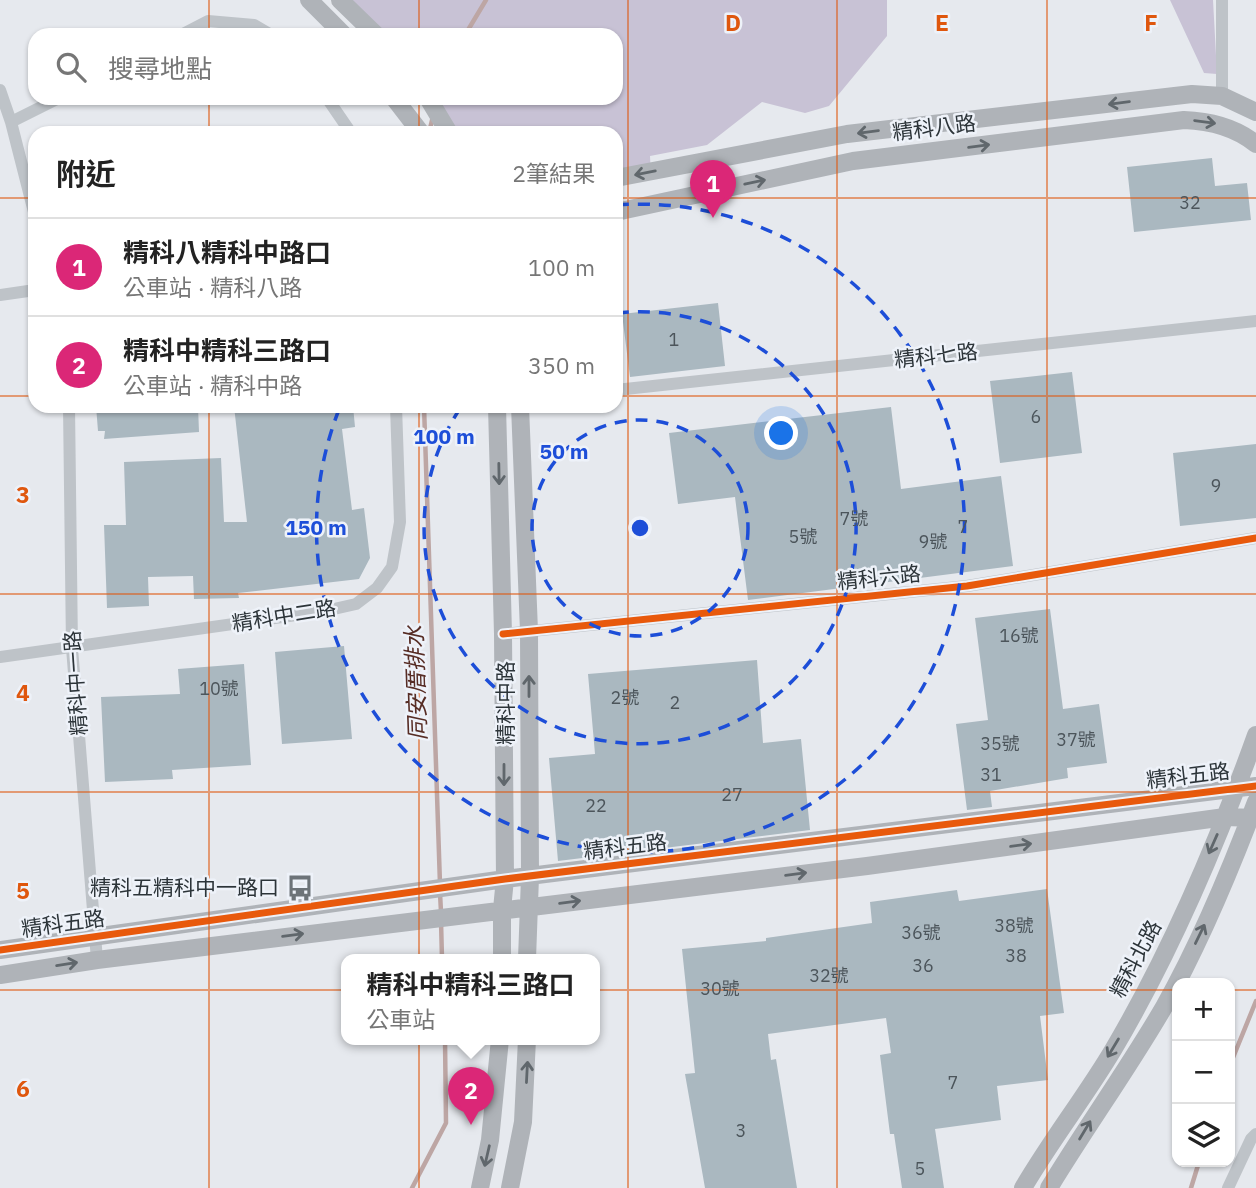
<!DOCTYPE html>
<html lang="zh-TW">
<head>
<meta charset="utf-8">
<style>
	body { margin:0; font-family:"IBM Plex Sans","Noto Sans TC",sans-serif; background:#f6f6f6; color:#222 }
	.controls { position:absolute; right:21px; bottom:21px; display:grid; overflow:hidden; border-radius:14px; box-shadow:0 2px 5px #0004 }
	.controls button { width:63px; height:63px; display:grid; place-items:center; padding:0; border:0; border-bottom:2px solid #e0e0e0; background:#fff; color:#222; font:35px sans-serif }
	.you { position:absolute; left:782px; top:434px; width:24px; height:24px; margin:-18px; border:5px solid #fff; border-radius:50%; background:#1a73e8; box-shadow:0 0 0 10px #1a73e833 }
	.badge { display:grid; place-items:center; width:46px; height:46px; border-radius:50%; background:#db2777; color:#fff; font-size:23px; font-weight:700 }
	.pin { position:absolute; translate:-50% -58px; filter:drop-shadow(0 2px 4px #0008) }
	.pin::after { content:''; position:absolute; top:37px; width:24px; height:21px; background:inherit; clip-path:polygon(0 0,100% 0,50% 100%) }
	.popup { position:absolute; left:341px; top:954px; width:259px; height:91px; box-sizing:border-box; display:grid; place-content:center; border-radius:14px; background:#fff; filter:drop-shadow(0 2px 5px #0005); font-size:23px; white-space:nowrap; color:#767676 }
	.popup b { font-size:26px; color:#222 }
	.popup::after { content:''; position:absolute; left:50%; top:100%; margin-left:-14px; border:14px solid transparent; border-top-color:#fff }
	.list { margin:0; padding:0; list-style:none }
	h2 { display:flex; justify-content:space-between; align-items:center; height:91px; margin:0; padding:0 28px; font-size:30px }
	h2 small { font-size:23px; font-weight:400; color:#767676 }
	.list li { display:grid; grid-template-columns:46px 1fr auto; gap:21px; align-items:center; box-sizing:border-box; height:98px; padding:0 28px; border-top:2px solid #e0e0e0 }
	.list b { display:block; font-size:26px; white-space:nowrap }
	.list p { margin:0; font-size:23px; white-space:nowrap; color:#767676 }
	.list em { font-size:23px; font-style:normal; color:#767676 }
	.icon { flex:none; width:38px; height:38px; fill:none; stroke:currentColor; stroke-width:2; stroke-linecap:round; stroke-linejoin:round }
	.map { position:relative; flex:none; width:1256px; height:1188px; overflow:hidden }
	.search { position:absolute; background:#fff; box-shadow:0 2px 5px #0004; left:28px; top:28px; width:595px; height:77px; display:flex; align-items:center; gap:18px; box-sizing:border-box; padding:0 24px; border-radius:21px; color:#767676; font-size:26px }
	.panel { position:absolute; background:#fff; box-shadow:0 2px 5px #0004; left:28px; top:126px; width:595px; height:287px; border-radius:21px }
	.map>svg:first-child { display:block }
</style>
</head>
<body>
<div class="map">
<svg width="1256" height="1188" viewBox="0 0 1256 1188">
	<rect width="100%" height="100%" fill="#e6e9ee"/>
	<path fill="#c8c2d5" d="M 348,0 L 887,0 L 887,36 L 829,106 L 805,113 L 762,102 L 707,145 L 650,156 L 651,176 L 616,180 L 616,133 L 450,133 L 428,98 L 616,98 L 616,35 L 383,35 Z
		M 1170,0 L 1213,0 L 1217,74 L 1204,73 Z"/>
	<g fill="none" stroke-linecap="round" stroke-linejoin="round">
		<path stroke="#bda6a4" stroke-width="4.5" d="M 465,35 L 486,0
			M 429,133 L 433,116
			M 424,406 L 440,884
			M 440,893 L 441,912
			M 441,921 L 442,959
			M 1230,1065 L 1256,1001
			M 412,1188 L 446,1123 L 445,1039
			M 1191,1188 L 1199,1162"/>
	</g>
	<path fill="#aab8c0" d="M 1212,158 L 1215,186 L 1247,183 L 1251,220 L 1134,232 L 1127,167 Z
		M 718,303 L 725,366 L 630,377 L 622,314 Z
		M 1072,372 L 1082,453 L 1000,463 L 990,381 Z
		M 96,406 L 198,406 L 199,432 L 104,439 L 105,431 L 98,431 Z
		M 234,406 L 353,406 L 355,427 L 342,429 L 352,510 L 364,508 L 370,558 L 359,579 L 238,593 L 239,598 L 194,599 L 193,576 L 148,577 L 149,606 L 107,608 L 104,525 L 126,525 L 124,462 L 221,458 L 224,522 L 247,522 Z
		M 891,407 L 901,489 L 1001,476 L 1013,566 L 748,600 L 735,497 L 678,504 L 669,433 Z
		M 1256,444 L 1256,518 L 1180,526 L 1173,453 Z
		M 1050,609 L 1063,709 L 1099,704 L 1107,763 L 1067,768 L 1068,778 L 990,791 L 992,807 L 967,810 L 956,724 L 988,720 L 975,618 Z
		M 344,646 L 352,739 L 282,744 L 275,652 Z
		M 757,660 L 763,743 L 801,739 L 810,830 L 558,861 L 549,758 L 595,754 L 588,674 Z
		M 244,664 L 251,765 L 172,770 L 173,779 L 105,782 L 101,697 L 180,694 L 178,669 Z
		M 1047,889 L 1064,1013 L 1040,1016 L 1048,1080 L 997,1086 L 1001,1120 L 935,1129 L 944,1188 L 902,1188 L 894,1134 L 890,1134 L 880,1055 L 891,1053 L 886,1018 L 768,1034 L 771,1060 L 776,1059 L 797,1188 L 705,1188 L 685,1074 L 695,1073 L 682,949 L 766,941 L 766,938 L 872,923 L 870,902 L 957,890 L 959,901 Z"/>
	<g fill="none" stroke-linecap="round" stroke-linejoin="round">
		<path stroke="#bec3c8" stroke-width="12" d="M 1222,0 L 1222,96
			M 181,35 L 208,21 L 254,25 L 271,35
			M 0,90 L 11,122 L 35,216
			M 327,98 L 351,133
			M 11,122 L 59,98
			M 0,295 L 35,290
			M 616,390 L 1256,321
			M 69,406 L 72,648 L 97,960
			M 503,634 L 967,586 L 1256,538
			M 0,657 L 325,611 L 356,604 L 377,588 L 392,567 L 400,522 L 396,406
			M 1228,1188 L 1251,1139 L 1256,1134"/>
		<path stroke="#afb3b8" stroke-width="18" d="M 309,0 L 344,35
			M 340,0 L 376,35
			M 394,98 L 421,133
			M 428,98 L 449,133
			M 616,178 L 847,134 L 1192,94 L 1222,96 L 1256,112
			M 616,212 L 853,161 L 1184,120 C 1211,121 1235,127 1256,144
			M 497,406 L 503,634 L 505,879 L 502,909 L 502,959
			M 520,406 L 529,631 L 530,877 L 527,959
			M 0,950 L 505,879 L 1256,786
			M 0,975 L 97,960 L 867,866 L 1225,817 L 1256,818
			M 480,1188 L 490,1140 L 500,1039
			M 510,1188 L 523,1122 L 527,1039
			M 1023,1188 C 1051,1140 1085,1097 1113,1050 C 1172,950 1217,844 1256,735
			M 1049,1188 C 1086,1127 1128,1069 1164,1007 C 1200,943 1230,871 1256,802"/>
		<g stroke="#eef2f9" stroke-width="11">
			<path id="cycleway" d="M 503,634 L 967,586 L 1256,538
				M 0,950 L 505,879 L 1256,786"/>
		</g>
		<use href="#cycleway" stroke="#e8590c" stroke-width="7"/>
	</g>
	<defs><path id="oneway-shaft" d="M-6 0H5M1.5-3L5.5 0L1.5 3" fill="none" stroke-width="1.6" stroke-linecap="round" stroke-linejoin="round" transform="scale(1.75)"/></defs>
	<g stroke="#60676c">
		<use href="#oneway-shaft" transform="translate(1119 103) rotate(173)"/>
		<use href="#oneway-shaft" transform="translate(1205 122) rotate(8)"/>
		<use href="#oneway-shaft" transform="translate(868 132) rotate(173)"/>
		<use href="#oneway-shaft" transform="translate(979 146) rotate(-7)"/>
		<use href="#oneway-shaft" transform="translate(645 173) rotate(169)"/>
		<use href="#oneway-shaft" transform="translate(755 182) rotate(-12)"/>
		<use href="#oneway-shaft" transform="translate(499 474) rotate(89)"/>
		<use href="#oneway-shaft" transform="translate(529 686) rotate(-90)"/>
		<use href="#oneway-shaft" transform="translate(504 775) rotate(90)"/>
		<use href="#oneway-shaft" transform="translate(1213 844) rotate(114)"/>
		<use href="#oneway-shaft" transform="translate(1021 845) rotate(-8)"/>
		<use href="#oneway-shaft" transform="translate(796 874) rotate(-7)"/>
		<use href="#oneway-shaft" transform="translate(570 902) rotate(-7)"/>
		<use href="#oneway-shaft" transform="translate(1200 934) rotate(-64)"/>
		<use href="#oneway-shaft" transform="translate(293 935) rotate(-7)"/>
		<use href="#oneway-shaft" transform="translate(67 964) rotate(-9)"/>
		<use href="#oneway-shaft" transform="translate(1113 1048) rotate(121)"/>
		<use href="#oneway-shaft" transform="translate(527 1072) rotate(-87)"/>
		<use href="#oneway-shaft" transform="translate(1085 1130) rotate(-59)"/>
		<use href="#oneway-shaft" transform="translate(487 1156) rotate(103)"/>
	</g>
	<path fill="none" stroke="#df570e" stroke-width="2" stroke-opacity="0.55" d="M 209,0 L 209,35M 419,0 L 419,35M 628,0 L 628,1188M 837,0 L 837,1188M 1047,0 L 1047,1188M 209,98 L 209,133M 419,98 L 419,133M 0,198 L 35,198M 616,198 L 1256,198M 0,396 L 35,396M 616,396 L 1256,396M 209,406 L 209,1188M 419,406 L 419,1188M 0,594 L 1256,594M 0,792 L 1256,792M 0,990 L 1177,990M 1230,990 L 1256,990"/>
	<g fill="none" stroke="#1d4ed8" stroke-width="3.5" stroke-dasharray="12 9">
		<circle cx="640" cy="528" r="108"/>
		<path d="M617 313A216 216 0 1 1 461 407"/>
		<path d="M617 205A324 324 0 1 1 340 407"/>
	</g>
	<defs>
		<g id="bus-bare" transform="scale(2.1)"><path d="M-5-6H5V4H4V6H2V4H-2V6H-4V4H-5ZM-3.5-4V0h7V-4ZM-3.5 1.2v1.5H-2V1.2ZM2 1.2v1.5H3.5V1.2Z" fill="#6d7378" stroke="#eef2f9" stroke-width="2.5" paint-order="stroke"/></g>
	</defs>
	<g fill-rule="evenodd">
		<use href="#bus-bare" x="300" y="888"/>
	</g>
	<g text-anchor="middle" stroke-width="5" stroke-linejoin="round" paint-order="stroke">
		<g font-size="18" fill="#4c555b">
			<text x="1190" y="209">32</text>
			<text x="674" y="346">1</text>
			<text x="1036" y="423">6</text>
			<text x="1216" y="492">9</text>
			<text x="854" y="525">7號</text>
			<text x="963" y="533">7</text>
			<text x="803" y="543">5號</text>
			<text x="933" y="548">9號</text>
			<text x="1019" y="642">16號</text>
			<text x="219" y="695">10號</text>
			<text x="625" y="704">2號</text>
			<text x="675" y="709">2</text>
			<text x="1076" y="746">37號</text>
			<text x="1000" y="750">35號</text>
			<text x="991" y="781">31</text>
			<text x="732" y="801">27</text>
			<text x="596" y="812">22</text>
			<text x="1014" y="932">38號</text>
			<text x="921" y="939">36號</text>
			<text x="1016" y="962">38</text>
			<text x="923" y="972">36</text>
			<text x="829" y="982">32號</text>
			<text x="720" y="995">30號</text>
			<text x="953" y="1089">7</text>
			<text x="741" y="1137">3</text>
			<text x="920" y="1175">5</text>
		</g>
		<g font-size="21" fill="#2c3439" stroke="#eef2f9">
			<text transform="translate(934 128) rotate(-7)" y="7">精科八路</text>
			<text transform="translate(936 356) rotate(-6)" y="7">精科七路</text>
			<text transform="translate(879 578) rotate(-6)" y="7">精科六路</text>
			<text transform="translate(284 616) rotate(-9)" y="7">精科中二路</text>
			<text transform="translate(76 683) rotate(-94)" y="7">精科中一路</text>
			<text transform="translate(506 703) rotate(-90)" y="7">精科中路</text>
			<text transform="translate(1188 776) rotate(-7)" y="7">精科五路</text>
			<text transform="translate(625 847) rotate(-7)" y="7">精科五路</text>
			<text transform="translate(63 924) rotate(-8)" y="7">精科五路</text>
			<text transform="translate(1136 959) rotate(-62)" y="7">精科北路</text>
		</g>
		<g font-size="21" fill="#2c3439" stroke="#eef2f9" text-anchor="end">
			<text x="279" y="895">精科五精科中一路口</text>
		</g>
		<g font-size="23" font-style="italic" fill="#572d25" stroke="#eef2f9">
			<text transform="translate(416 683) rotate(-92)" y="8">同安厝排水</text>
		</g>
	</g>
	<g font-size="23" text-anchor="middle" font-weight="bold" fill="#df570e" stroke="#eef2f9" stroke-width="5" stroke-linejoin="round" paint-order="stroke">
		<text x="733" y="31">D</text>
		<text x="942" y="31">E</text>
		<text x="1151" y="31">F</text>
		<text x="23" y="503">3</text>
		<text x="23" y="701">4</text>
		<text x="23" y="899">5</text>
		<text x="23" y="1097">6</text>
	</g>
	<circle cx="640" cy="528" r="10" fill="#1d4ed8" stroke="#eef2f9" stroke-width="3.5"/>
	<g font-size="21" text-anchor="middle" font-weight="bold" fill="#1d4ed8" stroke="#eef2f9" stroke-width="5" stroke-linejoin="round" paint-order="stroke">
		<text x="444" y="444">100 m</text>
		<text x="564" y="459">50 m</text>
		<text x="316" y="535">150 m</text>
	</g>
</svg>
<div class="controls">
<button>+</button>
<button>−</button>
<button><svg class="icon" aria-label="layers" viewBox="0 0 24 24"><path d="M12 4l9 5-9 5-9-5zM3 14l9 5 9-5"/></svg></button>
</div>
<div class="you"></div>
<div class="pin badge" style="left:713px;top:218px">1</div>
<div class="pin badge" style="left:471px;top:1125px">2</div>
<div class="popup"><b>精科中精科三路口</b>公車站</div>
<div class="search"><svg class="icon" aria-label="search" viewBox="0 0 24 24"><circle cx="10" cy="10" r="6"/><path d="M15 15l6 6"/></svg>搜尋地點</div>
<section class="panel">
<h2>附近<small>2筆結果</small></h2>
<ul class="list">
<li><span class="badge">1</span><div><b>精科八精科中路口</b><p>公車站 · 精科八路</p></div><em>100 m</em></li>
<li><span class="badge">2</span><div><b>精科中精科三路口</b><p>公車站 · 精科中路</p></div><em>350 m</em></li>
</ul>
</section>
</div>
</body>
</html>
